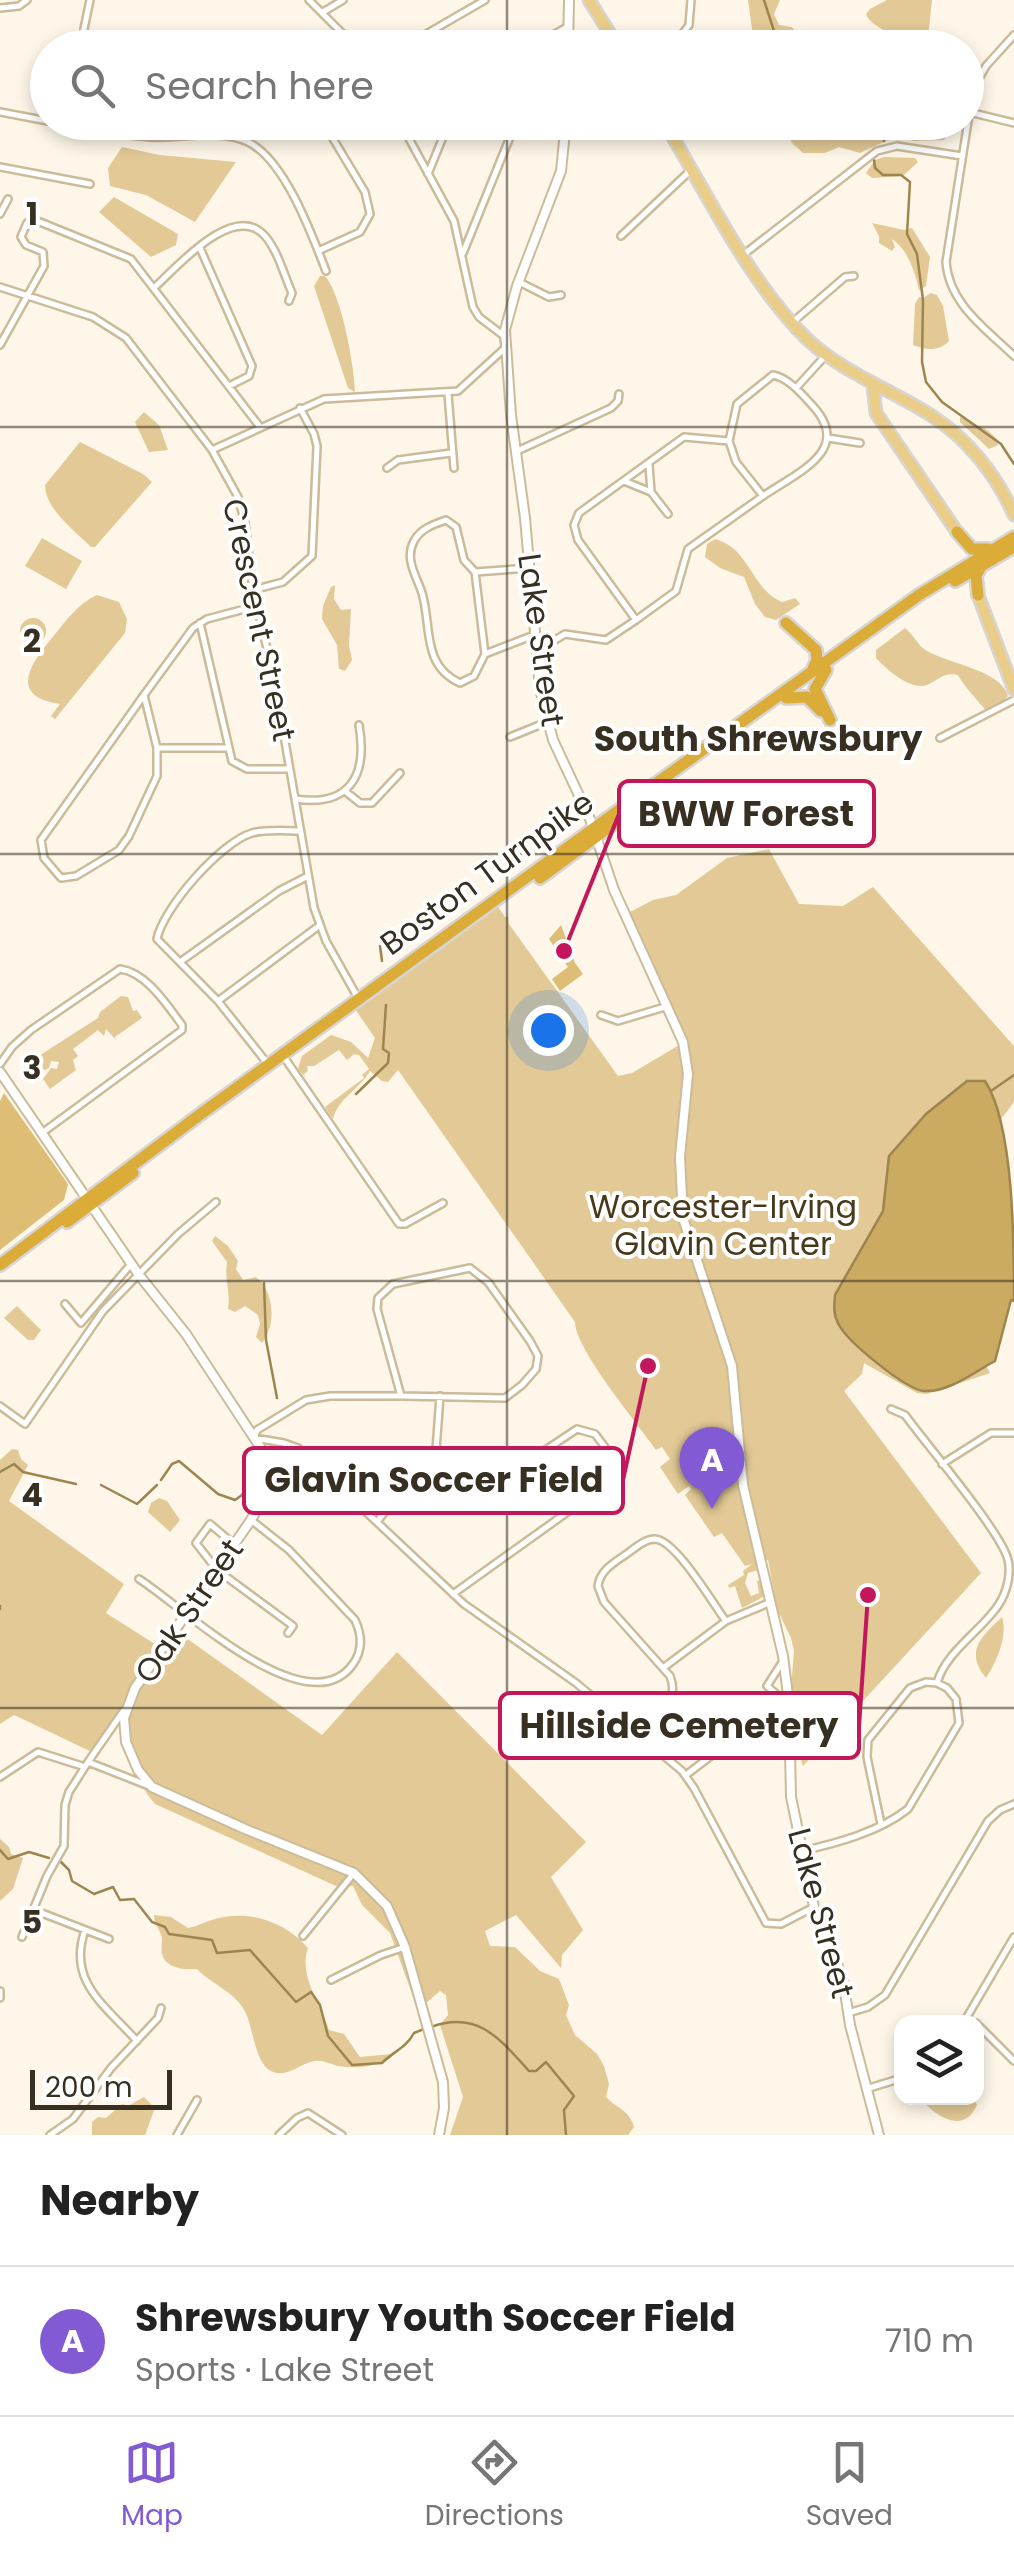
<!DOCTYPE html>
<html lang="en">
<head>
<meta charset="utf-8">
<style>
	body { margin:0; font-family:Poppins,sans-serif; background:#f6f6f6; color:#222 }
	.controls { position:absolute; right:30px; bottom:30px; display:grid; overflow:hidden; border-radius:20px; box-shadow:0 5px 15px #0003 }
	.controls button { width:90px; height:90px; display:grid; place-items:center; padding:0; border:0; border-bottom:2px solid #e0e0e0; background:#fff; color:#222; font:50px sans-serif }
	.scale { position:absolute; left:30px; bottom:25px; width:142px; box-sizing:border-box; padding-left:10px; border:5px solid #362f22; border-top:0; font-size:28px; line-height:35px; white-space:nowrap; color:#362f22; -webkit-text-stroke:8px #fff; paint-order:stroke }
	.you { position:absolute; left:548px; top:1030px; width:35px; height:35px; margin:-25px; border:8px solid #fff; border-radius:50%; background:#1a73e8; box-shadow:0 0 0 15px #1a73e833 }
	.badge { display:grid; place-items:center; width:65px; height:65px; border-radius:50%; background:#825ad4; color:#fff; font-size:32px; font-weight:700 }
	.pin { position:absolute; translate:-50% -82px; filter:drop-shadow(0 2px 5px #0008) }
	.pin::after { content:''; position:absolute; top:52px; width:35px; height:30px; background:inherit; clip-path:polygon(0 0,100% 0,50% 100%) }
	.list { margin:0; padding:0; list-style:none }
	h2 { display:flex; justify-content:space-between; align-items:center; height:130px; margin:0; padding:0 40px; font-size:42px }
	h2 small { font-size:32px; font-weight:400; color:#767676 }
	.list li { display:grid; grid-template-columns:65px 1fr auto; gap:30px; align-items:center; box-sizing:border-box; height:150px; padding:0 40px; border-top:2px solid #e0e0e0 }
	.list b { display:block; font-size:38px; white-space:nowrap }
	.list p { margin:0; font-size:32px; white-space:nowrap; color:#767676 }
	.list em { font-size:32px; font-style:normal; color:#767676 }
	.icon { flex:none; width:55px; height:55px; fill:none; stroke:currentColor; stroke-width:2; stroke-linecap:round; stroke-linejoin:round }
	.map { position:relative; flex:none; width:1014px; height:2135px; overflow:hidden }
	.search { position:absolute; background:#fff; box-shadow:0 5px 15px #0003; left:30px; right:30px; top:30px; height:110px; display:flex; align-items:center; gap:25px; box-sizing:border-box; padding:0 35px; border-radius:55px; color:#767676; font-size:38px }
	.sheet { height:280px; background:#fff }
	nav { display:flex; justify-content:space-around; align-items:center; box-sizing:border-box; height:140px; border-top:2px solid #e0e0e0; background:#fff; font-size:28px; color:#767676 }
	nav a { display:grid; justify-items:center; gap:5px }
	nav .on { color:#825ad4 }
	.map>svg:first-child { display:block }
</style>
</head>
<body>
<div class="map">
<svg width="1014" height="2135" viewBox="0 0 1014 2135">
	<rect width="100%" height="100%" fill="#fef7e9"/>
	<path fill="#e2c996" d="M 748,0 L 780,0 L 774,14 L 779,25 L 792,27 L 800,38 C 791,52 773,49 759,43 L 752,29 Z
		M 887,0 L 932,0 L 927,47 L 896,47 C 892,28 872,29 866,14 L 870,9 Z
		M 783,123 L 891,123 L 894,133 L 888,140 L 860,153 L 839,147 L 825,153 L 803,153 L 792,143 Z
		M 902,123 L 950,123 L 951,127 L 944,140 L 913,141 L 905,135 Z
		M 122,147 L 160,155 L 236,162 L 195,222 L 146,195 L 110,186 L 108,168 Z
		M 884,157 L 915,158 L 918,162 L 903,176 L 872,178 L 866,173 L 875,160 Z
		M 114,197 L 178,234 L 176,245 L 151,257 L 99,212 Z
		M 872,223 L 904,230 L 912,228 L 930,257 L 926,286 L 919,290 C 915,272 908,250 892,239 L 895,247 L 892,251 L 879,243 L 879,236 Z
		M 320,276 L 325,276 C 342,296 354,365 355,392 L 348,388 L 314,286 Z
		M 931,293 L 937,295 L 943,306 L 949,341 C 939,352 925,350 913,345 L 915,304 L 919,297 L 923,298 Z
		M 144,412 L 159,425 L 168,450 L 149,452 L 135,422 Z
		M 960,417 L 986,429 L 997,439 L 998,445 L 989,449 L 960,422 Z
		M 80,442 L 143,474 L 152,482 L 95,547 L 91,547 C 75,531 45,509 45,485 Z
		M 42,538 L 82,561 L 66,589 L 25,566 Z
		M 715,539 C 750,548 751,589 782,602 L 795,598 L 800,604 L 776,620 L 765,617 L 755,604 L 744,577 L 720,568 L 705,557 L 707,544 Z
		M 335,585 L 334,599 L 341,610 L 351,609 L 349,646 L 352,660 L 345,671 L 339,669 L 337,645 L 322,619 L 323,606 L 331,587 Z
		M 97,595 L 119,602 L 127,619 L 125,633 L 55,719 L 51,716 L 60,704 C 9,697 29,665 52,638 C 65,622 77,604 97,595 Z
		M20 631a13 13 0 1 1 26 0a13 13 0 1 1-26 0Z
		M 905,628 C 913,634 918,646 927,651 C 949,664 1001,670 1008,696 L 992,711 L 987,711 C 981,705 960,681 958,675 C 943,672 941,679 927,685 C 911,691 886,669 876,658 L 876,650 Z
		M 769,849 L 799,904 L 843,906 L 873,887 L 1014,1046 L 1014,1102 L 916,1232 L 990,1373 L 927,1394 L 917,1393 L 864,1363 L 862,1374 L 844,1391 L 981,1573 L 803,1766 L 794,1737 L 791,1688 L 794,1651 L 791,1638 L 777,1609 L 768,1560 L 757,1562 L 759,1570 L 748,1573 L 745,1583 L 751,1596 L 759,1593 L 757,1581 L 762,1580 L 763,1597 L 742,1608 L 735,1586 L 729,1588 L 728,1585 L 744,1575 L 743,1571 L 752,1564 L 745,1566 L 722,1533 L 714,1537 L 685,1495 L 691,1489 L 689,1486 L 678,1494 L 660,1467 L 670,1459 L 662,1447 L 656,1450 C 638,1424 575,1349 575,1322 L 398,1070 L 388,1082 L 382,1081 L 370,1071 C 359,1090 338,1098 333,1119 L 325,1107 L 364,1078 L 362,1075 L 369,1069 L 359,1055 L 354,1054 L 347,1060 L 339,1050 L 314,1066 L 307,1066 L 308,1071 L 304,1074 L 306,1078 L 298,1069 L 302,1056 L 331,1035 L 351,1042 L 368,1058 L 375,1038 L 353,1006 L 496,904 L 505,917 L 508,916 L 509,924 L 618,1076 L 632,1073 L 681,1044 L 630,912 L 653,900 L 676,895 L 727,858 Z
		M 121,996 L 128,997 L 133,1011 L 137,1010 L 142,1018 L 115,1037 L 116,1040 L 106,1029 L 104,1036 L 98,1030 L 73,1049 L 78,1056 L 73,1060 L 76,1070 L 50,1089 L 43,1079 L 51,1068 L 57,1069 L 59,1062 L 51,1061 L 49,1068 L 38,1073 L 33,1066 L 36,1063 L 34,1059 L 98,1018 L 100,1012 Z
		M 215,1236 L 228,1246 L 238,1261 L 236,1269 L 243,1280 L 256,1277 C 274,1291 277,1325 262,1343 L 256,1337 L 260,1324 L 258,1315 L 245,1306 L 235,1312 L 228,1309 C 231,1292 224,1280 227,1262 L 212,1241 Z
		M 17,1306 L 41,1330 L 34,1340 L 28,1340 L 4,1318 Z
		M 12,1449 L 18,1450 L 21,1459 L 28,1465 L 9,1501 L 124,1584 L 106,1613 L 169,1653 L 182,1635 L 322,1735 L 397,1652 L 586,1842 L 551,1877 L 583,1930 L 562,1955 L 561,1968 L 516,1915 L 485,1931 L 490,1946 L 515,1947 L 540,1971 L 559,1979 L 569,2005 L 566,2015 L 575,2035 L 597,2054 L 604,2066 L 609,2084 L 606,2097 C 617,2109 629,2109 634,2127 L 628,2135 L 450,2135 L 463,2097 L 440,2025 L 448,2015 L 446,1995 L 440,1991 L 418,2010 L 390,1933 L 362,1905 L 353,1886 L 336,1886 L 155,1804 C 132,1779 132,1745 129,1713 L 121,1707 L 96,1754 L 14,1715 L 0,1724 L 0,1460 Z
		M 159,1498 L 167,1501 L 180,1520 L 170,1532 L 148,1512 L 151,1503 Z
		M 1002,1617 C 1008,1636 997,1661 986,1678 C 964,1651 982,1636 1002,1617 Z
		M 0,1839 L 9,1847 L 11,1854 L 23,1858 L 13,1889 L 0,1901 Z
		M 154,1915 L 171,1917 L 188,1928 C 199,1926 208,1920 219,1918 C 252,1910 286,1923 308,1948 C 298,1976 321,2003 329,2030 L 344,2034 L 360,2057 L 392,2054 L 391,2058 C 375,2067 356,2069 338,2066 C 330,2064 323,2060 315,2061 C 300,2063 287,2079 271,2071 C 256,2064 253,2030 247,2016 C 238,1992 213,1986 197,1969 C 185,1970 166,1969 162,1954 C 161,1952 162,1940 162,1938 C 160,1929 154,1924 154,1915 Z
		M 144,2097 L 155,2108 L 145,2135 L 92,2135 L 92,2122 L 98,2117 L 106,2118 L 122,2104 L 128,2106 Z
		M 920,2098 L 973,2098 L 977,2105 C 964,2135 936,2117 920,2098 Z"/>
	<path fill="#debd74" d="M 561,925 L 575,963 L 583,974 L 560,991 L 552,979 L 568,967 L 549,939 Z
		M 4,1093 L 68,1184 L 64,1200 L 0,1250 L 0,1101 Z"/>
	<path fill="#cbaa62" stroke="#9e854f" stroke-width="2.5" d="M 967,1081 L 985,1081 C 1014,1125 1014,1244 1014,1301 L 1011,1300 L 995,1361 C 976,1371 948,1393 924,1391 C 905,1389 848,1342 839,1325 C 833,1315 834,1306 835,1295 L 883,1211 L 889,1156 L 926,1114 Z"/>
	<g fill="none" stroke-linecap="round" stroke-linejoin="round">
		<path stroke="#9e854f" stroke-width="2.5" d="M 764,0 L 774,31 L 788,48
			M 852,122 L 856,125 L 861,122
			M 877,122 L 884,141
			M 874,160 L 875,168 L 883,175 L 901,175 L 910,182 L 907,234 L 917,254 L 923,300 L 922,362 L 926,382 L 942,402 L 1001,444 L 1014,464
			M 380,946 L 382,961
			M 991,1091 L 1014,1075
			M 356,1094 L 388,1063 L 389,1053 L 383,1049 L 386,1005
			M 264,1283 L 266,1340 L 277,1398
			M 0,1472 L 14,1464 L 23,1472 L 76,1484
			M 161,1480 L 172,1464 L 179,1461 L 218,1494 L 235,1500 L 242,1495 L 263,1459
			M 101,1485 L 137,1504 L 157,1485
			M 0,1606 L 0,1609
			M 0,1850 L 8,1859 L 29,1852 L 49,1858
			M 61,1862 L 69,1870 L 72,1881 L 94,1894 L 113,1887 L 120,1900 L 134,1899 L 152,1922 L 165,1927 L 169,1934 L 212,1940 L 217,1953 L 250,1950 L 296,2002 L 311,1992 L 320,2005 L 328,2036 L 352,2065 L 382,2063 C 394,2051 406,2048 414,2033 L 424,2029
			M 431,2027 C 478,2010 500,2039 529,2071 L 536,2071 L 546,2062 L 574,2096 L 564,2110 L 566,2135"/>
		<g stroke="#cb9" stroke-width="10">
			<path id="street" d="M 309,0 L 357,48
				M 0,8 L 19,6 L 27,0
				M 323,12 L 343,0
				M 684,35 L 699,48
				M 1014,35 L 986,66 L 973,89 L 946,262 C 949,304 986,329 1014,356
				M 80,48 L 90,0
				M 402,48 L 485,0
				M 530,48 L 567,27
				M 672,48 L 689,25 L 691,0
				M 0,112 L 48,121
				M 969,112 L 1014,123
				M 58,122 C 88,128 118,135 149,137 C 180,139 219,128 248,142 C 285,160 312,235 326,271
				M 0,167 L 90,184
				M 428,174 L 449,122
				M 0,214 L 8,199
				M 621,236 L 691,170
				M 200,248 L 252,366 L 249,376 L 229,386
				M 318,251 L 360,232 L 370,214 L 365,192 L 323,122
				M 463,253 L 510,137 L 527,122
				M 743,255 L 877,151 L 897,146 L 962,156
				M 519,282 L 549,297 L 561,295
				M 0,287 L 93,317 L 126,338 L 212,450 L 238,497 L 245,523 L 253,590 L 274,678 L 314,908 L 326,941 L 358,998
				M 155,287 C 178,266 234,201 265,236 C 278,251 284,275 292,293 L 289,301
				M 794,321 L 845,277 L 854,276
				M 0,345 L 44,266 L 43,252 L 26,245 L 21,237 L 27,223 L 40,222 L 131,259 L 260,427
				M 796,388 L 826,355
				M 448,394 L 454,468
				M 828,438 L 860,443
				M 729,441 L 737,404 L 773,375 C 788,378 800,392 811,404 C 855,450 798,472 763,496
				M 212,450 L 324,399 L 458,391 L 505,348 L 504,336 L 479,317 L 473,307 L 454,221 L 400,122
				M 515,452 L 611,408 L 618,401 L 619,394
				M 649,465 L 651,492
				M 387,468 L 398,460 L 451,453
				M 624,481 L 651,492 L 668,514
				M 446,520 L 456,527 L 464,560 L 475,572 L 485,654 L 474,676 L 460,683 C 421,665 432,626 422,593 C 417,577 404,559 414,541 C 420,529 434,524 446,520 Z
				M 475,572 L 530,568
				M 253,590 L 283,582 L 312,556 L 317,446 L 314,434 L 300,408
				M 200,623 L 232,761 L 247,769 L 289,769
				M 537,651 L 565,634 L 606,640 L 636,620 L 578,540 L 574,525 L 579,513 L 684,437 L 729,441 L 736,462 L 763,496 L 688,549 L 676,591 L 636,620
				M 485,654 L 534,635
				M 144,695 L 41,840 L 44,858 L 61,878 L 76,876 L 119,850 L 129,836 L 157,776 L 157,748 L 144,695 L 193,628 L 207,619 L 256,606
				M 510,737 L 547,722
				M 940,738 L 1014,700
				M 157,748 L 228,748
				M 345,791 L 360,803 L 372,803 L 400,773
				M 295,799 C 349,807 368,777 359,725
				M 180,962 L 279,891 L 308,876
				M 218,1001 L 320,925
				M 601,1015 L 618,1021 L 668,1006
				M 286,1060 L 399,1224 L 405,1224 L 443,1203
				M 267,1063 L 218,1001 L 157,939 C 163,908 221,842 252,833 C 267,829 285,831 300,831
				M 0,1064 L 12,1047 L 31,1030 L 120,969 C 146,972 167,1005 182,1025 L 182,1030 L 42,1133
				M 470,1268 L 488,1282 L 530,1341 L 538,1356 L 536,1369 L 522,1385 L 505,1398 L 401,1396 L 377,1309 L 378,1298 L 393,1284 Z
				M 65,1304 L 81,1323 L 131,1264
				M 401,1396 L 330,1396 L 306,1400 L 257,1430 L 254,1438 L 284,1443 L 298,1448 L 464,1604 L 576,1683 L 682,1771 L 694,1788 L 766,1923 L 781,1924 L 814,1907
				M 0,1406 L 25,1424 L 103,1311 L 178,1234 L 216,1202
				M 891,1409 L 905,1415 C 926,1444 1002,1533 1008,1560 C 1012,1577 1005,1598 994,1611 C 976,1634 945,1654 937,1683
				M 435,1463 L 440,1396
				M 942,1464 L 991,1433 L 1014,1433
				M 377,1522 L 393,1501 L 432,1463 L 518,1463 L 538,1455 L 577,1429 L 595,1434 L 617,1463 L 615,1478 L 453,1594
				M 235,1545 L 210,1524 L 196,1543 L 217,1570 L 293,1626 L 288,1633
				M 139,1579 C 182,1606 308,1728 353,1664 C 363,1650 362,1635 355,1620 L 289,1550 L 251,1520
				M 663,1668 L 726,1621 L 771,1602
				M 782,1699 L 767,1686 L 783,1661
				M 124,1710 L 88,1762 L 149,1786
				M 636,1732 C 655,1716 681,1704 670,1676 L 604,1602 L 598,1586 C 600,1570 615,1562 628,1553 C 636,1547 645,1539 655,1539 C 676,1540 713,1604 726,1621
				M 686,1775 L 787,1698
				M 0,1777 L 38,1752 L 82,1766
				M 802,1851 C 837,1843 879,1832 908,1809 L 959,1723 L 956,1699 L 947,1688 L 937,1683 L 926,1682 L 910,1688 L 868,1740 L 867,1757 L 881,1824
				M 34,1910 L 109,1939
				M 85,1930 C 67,1982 105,2005 137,2041
				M 303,1936 L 354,1873
				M 22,1937 L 47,1876 L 64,1846 L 65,1805 L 69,1792 L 88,1762
				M 331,1980 L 381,1955 L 405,1947
				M 0,1991 L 0,1998
				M 848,2013 L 868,2007 L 885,1995 L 988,1821 L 1000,1810 L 1014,1804
				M 964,2022 L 1014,1937
				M 976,2023 L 1014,2061
				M 866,2089 L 902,2078
				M 50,2135 L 73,2119 L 111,2068 L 158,2018 L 161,2008
				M 177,2135 L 197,2100
				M 279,2135 L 297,2118 L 308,2113 L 342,2135"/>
		</g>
		<g stroke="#cb9" stroke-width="12">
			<path id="secondary" d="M 568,48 L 569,0
				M 566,122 L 561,171 L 517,286 L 505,330 L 511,415 L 525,518 L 540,689 L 553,740 L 590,819 L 614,890 L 683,1042 L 688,1074 L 680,1157 L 683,1218 L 732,1366 L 743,1485 L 783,1656 L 789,1703 L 791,1797 L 814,1907 L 843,1979 L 850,2025 L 879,2135
				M 0,1072 L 139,1275 L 186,1334 L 270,1462 L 274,1477 L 251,1520 L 135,1688 L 124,1718 L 126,1742 L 138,1770 L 152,1787 L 245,1829 L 354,1873 L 387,1906 L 405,1947 L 443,2082 L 444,2108 L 439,2135"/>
		</g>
		<g stroke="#d7d5d3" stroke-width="15">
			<path id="primary" d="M 589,0 L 619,48
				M 664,122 C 706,192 750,284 808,340 C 845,374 890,389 932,416 C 968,439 997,476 1014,515
				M 873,386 L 876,413 L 957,532
				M 978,595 L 1014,690"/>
		</g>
		<g stroke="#d7d5d3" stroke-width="16">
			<path id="highway" d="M 957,532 L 972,549 L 988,549
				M 955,581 L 1014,547
				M 978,595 L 976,576 L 981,566
				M 786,623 L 816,650 L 817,660 L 813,669
				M 826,670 L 815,689 L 830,720
				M 786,698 L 807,697 L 821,711
				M 540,878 L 662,788
				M 67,1222 L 133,1173
				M 0,1265 L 202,1113 L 626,805 L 919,595 L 1014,537"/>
		</g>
		<use href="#street" stroke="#fff" stroke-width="5"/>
		<use href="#secondary" stroke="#fff" stroke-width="8"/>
		<use href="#primary" stroke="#eacd88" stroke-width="10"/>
		<use href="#highway" stroke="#dcac39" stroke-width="11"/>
	</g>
	<path fill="none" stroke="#362f22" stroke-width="2.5" stroke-opacity="0.55" d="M 507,0 L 507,48M 507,122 L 507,2135M 0,427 L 1014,427M 0,854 L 1014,854M 0,1281 L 1014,1281M 0,1708 L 1014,1708"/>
	<g text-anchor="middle" stroke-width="8" stroke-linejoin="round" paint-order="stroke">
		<g font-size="32" fill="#362f22" stroke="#fff">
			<text transform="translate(259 620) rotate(78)" y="11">Crescent Street</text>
			<text transform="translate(541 640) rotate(82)" y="11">Lake Street</text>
			<text transform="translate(487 873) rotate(-36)" y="11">Boston Turnpike</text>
			<text transform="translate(189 1611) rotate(-56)" y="11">Oak Street</text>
			<text transform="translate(821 1913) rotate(75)" y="11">Lake Street</text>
		</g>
		<g font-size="32" fill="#473919" stroke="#fff">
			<text x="723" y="1218">Worcester-Irving<tspan x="723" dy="37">Glavin Center</tspan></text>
		</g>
		<g font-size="35" font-weight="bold" fill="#362f22" stroke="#fff">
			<text x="758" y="751">South Shrewsbury</text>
		</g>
	</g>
	<g font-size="32" text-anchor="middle" font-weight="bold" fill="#362f22" stroke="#fff" stroke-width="8" stroke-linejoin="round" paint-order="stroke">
		<text x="32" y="225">1</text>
		<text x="32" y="652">2</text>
		<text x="32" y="1079">3</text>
		<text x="32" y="1506">4</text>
		<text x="32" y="1933">5</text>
	</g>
	<path fill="none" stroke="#c2185b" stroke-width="4" d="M564 951L619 814M648 1366L623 1480M868 1595L859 1726"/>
	<g fill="#c2185b" stroke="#fff" stroke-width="4">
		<circle cx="564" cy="951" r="10"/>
		<circle cx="648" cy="1366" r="10"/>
		<circle cx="868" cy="1595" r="10"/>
	</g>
	<g fill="#fff" stroke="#c2185b" stroke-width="4">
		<rect x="619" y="781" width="255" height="65" rx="10"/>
		<rect x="244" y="1448" width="379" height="65" rx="10"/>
		<rect x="500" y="1693" width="359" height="65" rx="10"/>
	</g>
	<g font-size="35" text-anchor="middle" font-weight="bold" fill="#362f22">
		<text x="746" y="826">BWW Forest</text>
		<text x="434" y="1492">Glavin Soccer Field</text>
		<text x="679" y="1738">Hillside Cemetery</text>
	</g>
</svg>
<div class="controls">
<button><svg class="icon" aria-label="layers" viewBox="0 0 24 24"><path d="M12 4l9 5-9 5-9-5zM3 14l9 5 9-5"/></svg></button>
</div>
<div class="scale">200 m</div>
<div class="you"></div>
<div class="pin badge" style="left:712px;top:1509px">A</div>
<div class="search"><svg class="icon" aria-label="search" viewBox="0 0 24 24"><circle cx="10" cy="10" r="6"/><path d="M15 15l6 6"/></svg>Search here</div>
</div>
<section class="sheet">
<h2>Nearby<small></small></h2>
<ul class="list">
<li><span class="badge">A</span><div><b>Shrewsbury Youth Soccer Field</b><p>Sports · Lake Street</p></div><em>710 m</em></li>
</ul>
</section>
<nav>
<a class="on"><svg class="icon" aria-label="map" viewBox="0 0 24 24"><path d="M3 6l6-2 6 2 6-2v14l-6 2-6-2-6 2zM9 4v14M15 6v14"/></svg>Map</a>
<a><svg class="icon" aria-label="directions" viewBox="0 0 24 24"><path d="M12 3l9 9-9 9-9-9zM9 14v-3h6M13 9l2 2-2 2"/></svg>Directions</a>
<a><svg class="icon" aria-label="saved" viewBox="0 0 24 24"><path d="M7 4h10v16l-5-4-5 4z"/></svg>Saved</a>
</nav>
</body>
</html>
